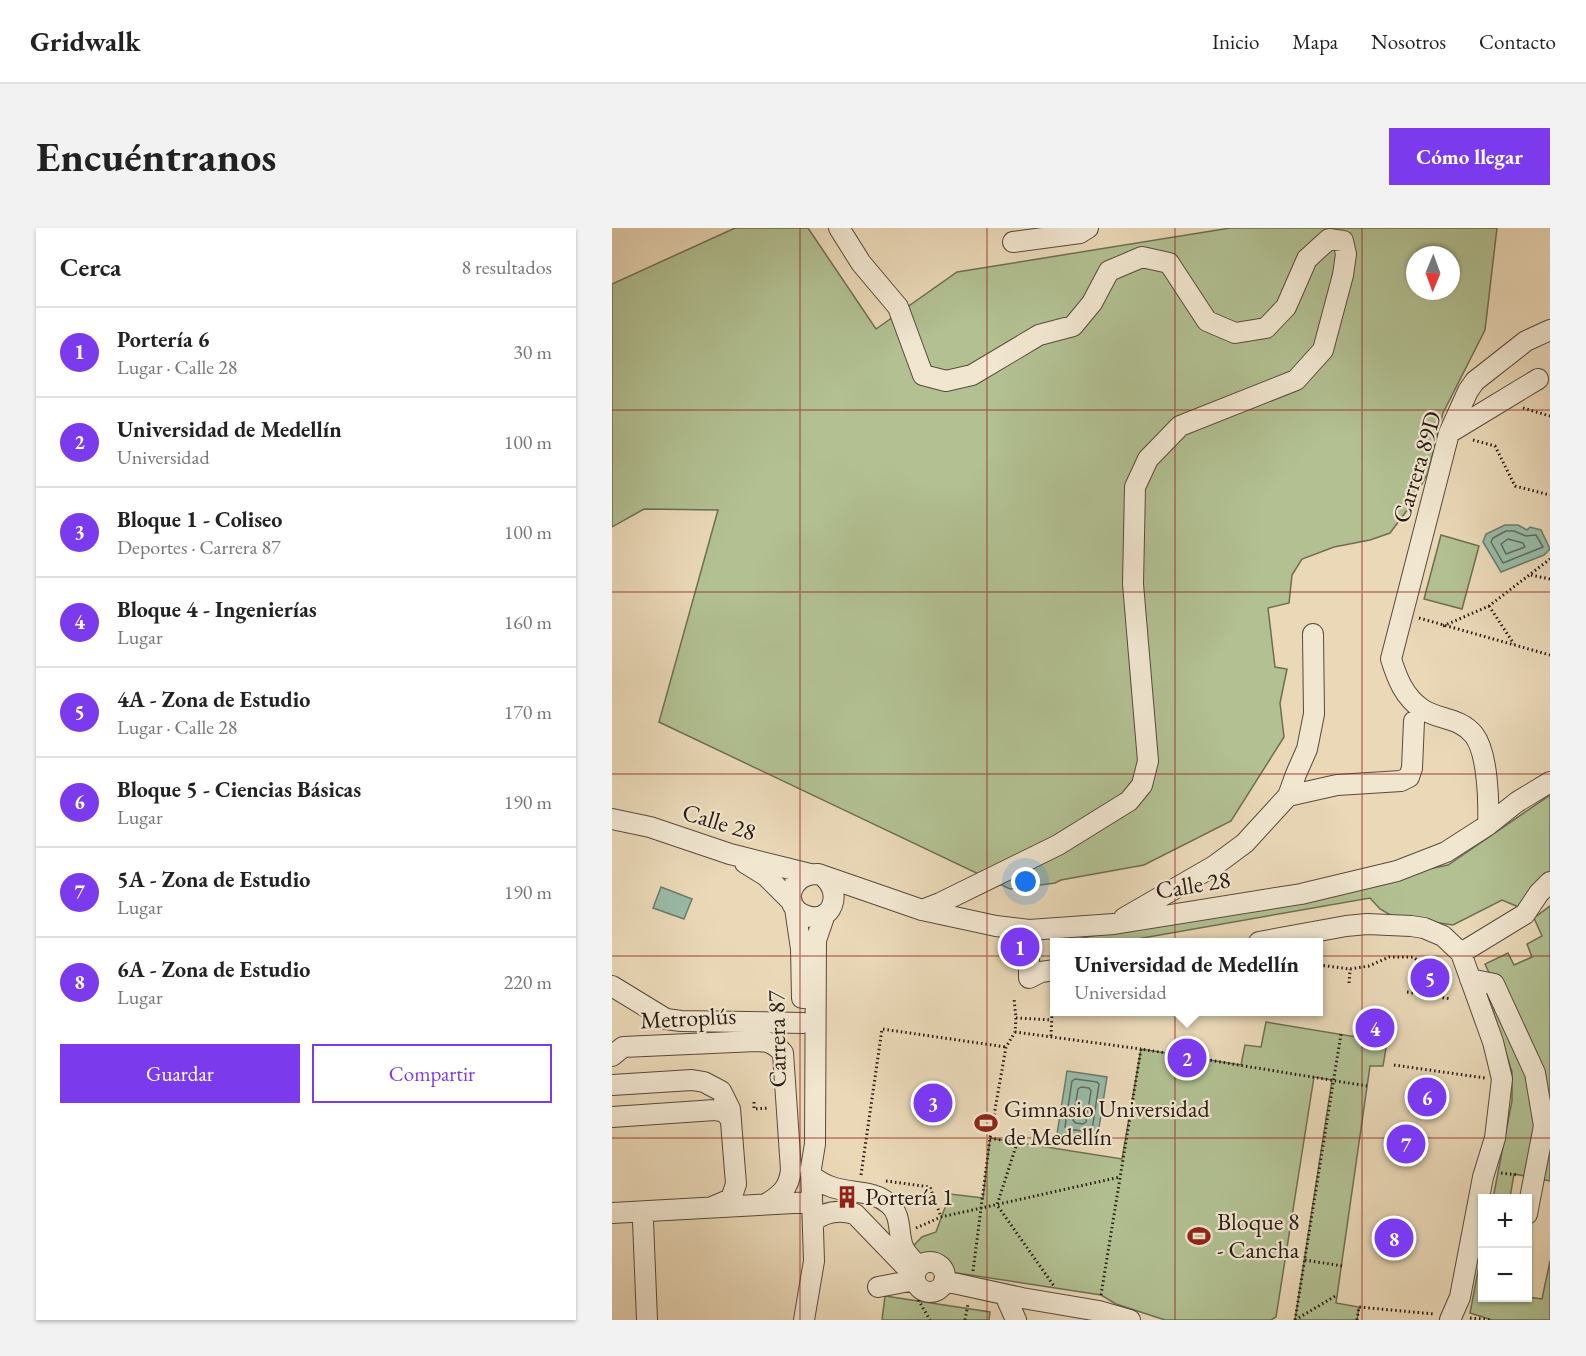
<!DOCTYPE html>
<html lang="es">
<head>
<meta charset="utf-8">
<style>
	body { margin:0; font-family:"EB Garamond",serif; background:#f2f2f2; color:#222 }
	.controls { position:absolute; right:18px; bottom:18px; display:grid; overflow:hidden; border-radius:0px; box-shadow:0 2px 4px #0004 }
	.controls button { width:54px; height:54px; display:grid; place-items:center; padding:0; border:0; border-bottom:2px solid #e0e0e0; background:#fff; color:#222; font:30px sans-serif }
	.compass { position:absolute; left:794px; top:18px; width:54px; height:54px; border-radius:50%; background:#fff; box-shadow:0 2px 4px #0004; rotate:181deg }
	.you { position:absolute; left:414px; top:654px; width:21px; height:21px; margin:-15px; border:4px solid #fff; border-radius:50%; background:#1a73e8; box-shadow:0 0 0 9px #1a73e833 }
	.badge { display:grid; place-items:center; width:39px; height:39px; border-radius:50%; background:#7c3aed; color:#fff; font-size:20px; font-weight:700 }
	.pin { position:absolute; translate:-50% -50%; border:3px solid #fff; box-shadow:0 2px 6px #0006 }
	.popup { position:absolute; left:438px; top:710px; width:273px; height:78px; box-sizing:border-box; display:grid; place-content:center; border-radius:0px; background:#fff; filter:drop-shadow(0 2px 4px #0005); font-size:20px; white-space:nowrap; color:#767676 }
	.popup b { font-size:22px; color:#222 }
	.popup::after { content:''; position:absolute; left:50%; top:100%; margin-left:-12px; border:12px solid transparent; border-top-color:#fff }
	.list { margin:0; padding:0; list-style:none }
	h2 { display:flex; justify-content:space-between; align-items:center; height:78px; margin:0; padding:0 24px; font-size:26px }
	h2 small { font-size:20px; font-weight:400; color:#767676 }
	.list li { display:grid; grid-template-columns:39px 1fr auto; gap:18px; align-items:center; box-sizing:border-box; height:90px; padding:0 24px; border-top:2px solid #e0e0e0 }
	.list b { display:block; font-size:22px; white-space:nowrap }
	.list p { margin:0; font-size:20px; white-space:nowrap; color:#767676 }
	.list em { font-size:20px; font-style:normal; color:#767676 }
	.actions { display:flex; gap:12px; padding:18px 24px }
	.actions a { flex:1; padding:14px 0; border:2px solid #7c3aed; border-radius:0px; text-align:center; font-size:21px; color:#7c3aed }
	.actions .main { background:#7c3aed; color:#fff }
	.map { position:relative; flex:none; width:938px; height:1092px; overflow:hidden; border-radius:0px }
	header { display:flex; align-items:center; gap:36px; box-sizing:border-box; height:84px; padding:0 30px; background:#fff; border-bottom:2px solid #e0e0e0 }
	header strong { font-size:28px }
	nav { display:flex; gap:33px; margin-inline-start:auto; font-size:21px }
	.intro { display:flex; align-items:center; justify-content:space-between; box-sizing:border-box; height:144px; padding:0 36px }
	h1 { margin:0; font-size:42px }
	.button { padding:15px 27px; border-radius:0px; background:#7c3aed; color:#fff; font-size:21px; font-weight:700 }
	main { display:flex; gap:36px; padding:0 36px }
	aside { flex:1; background:#fff; border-radius:0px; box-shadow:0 2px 4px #0004 }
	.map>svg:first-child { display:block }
</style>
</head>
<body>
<header>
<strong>Gridwalk</strong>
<nav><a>Inicio</a><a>Mapa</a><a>Nosotros</a><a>Contacto</a></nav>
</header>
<div class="intro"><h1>Encuéntranos</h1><a class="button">Cómo llegar</a></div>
<main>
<aside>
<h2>Cerca<small>8 resultados</small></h2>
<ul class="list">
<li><span class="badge">1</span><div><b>Portería 6</b><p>Lugar · Calle 28</p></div><em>30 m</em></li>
<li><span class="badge">2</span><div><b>Universidad de Medellín</b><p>Universidad</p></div><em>100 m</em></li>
<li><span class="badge">3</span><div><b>Bloque 1 - Coliseo</b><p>Deportes · Carrera 87</p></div><em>100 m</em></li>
<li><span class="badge">4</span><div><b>Bloque 4 - Ingenierías</b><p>Lugar</p></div><em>160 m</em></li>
<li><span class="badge">5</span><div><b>4A - Zona de Estudio</b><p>Lugar · Calle 28</p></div><em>170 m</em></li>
<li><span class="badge">6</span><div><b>Bloque 5 - Ciencias Básicas</b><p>Lugar</p></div><em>190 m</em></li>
<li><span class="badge">7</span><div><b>5A - Zona de Estudio</b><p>Lugar</p></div><em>190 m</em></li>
<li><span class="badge">8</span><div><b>6A - Zona de Estudio</b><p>Lugar</p></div><em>220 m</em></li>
</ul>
<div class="actions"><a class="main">Guardar</a><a>Compartir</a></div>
</aside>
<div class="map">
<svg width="938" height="1092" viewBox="0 0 938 1092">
	<rect width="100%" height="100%" fill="#ead8b7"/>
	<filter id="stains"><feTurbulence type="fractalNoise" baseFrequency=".00333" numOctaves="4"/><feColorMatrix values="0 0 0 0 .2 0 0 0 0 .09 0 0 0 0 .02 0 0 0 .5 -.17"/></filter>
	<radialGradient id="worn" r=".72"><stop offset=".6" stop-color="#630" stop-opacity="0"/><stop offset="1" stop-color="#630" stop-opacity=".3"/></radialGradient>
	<path fill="#b2c092" stroke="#6e6e53" stroke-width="1.5" fill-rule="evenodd" d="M 123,0 L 196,0 L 264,101 L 345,44 L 618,0 L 885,0 L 873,102 L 831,185 L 816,245 L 796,281 L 778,305 L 758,312 L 722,319 L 690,331 L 680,347 L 677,375 L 656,380 L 663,439 L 675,441 L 668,475 L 672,509 L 619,593 L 532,637 L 449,652 L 443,655 L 398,661 L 47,494 L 106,282 L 32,281 L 0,299 L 0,56 ZM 803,27 L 839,27 L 839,63 L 803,63 Z
		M 829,307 L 867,318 L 850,381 L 812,371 Z
		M 938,567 L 938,646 L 909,680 L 890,672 L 841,697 L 780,688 L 768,681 L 758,670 L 508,714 L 450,714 L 836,637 Z
		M 938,678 L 938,953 L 902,946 L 898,970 L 881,970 L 900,873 L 900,844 L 880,780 L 892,777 L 873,736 L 896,725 L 902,737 L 920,729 L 915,716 L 930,708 L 922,690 Z
		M 654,794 L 775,814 L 771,838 L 758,838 L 724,1075 L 747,1079 L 745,1092 L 683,1092 L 720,852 L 702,849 L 664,1089 L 659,1092 L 553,1092 L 504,1076 L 489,1067 L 332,1043 L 325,1036 L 311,1035 L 299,1020 L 310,1009 L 324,1004 L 338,966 L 371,970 L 378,910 L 510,931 L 529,821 L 629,837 L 633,817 L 649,819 Z
		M 870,1022 L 870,1070 L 916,1069 L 930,1071 L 938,1033 L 938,1092 L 880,1092 L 858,1085 Z
		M 273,1068 L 378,1084 L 377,1092 L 270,1092 Z"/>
	<path fill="#99bba8" stroke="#6c7b6d" stroke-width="1.5" d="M 893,297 L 906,297 L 915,302 L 918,299 L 929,302 L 938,321 L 932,327 L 889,344 L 871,314 L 874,306 Z
		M 49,659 L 80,671 L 72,691 L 41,680 Z
		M 455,843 L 495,849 L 485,912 L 445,906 Z"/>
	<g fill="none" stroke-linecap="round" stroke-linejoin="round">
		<path stroke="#616b5e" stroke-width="1.5" d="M 894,303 L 902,303 L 914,308 L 924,307 L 931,319 L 891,335 L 879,314 L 881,310 Z
			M 896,311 L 911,315 L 913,319 L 894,326 L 889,316 Z
			M 463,851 L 485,854 L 487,856 L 480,902 L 478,904 L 455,901 L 453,899 L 460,853 Z
			M 469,859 L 477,860 L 479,863 L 474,894 L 471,896 L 463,895 L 461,892 L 466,861 Z"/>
		<g stroke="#594a3d" stroke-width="22">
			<path id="minor" d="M 227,0 L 249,35 L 286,79 L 311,147 L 334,153 L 360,147 L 427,107 L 461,98 L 480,75 L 497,43 L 530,29 L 557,35 L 595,93 L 623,105 L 654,100 L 674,79 L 695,31 L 717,11 L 731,13 L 734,26 L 731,47 L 711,122 L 684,152 L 568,198 L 536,231 L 523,259 L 521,356 L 536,533 L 530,557 L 517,573 L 446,617 L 328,675 L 310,682
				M 401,14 L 468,5 L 476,0
				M 837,205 L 926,151
				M 676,568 L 725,557 L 789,553 L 797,549 L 800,540 L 802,493
				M 0,591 L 38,599 L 118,626 L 198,646
				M 876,597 C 877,575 876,525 862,507 C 848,489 826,492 810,481 C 792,469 785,450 779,431 L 837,205 L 856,163 L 863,153 L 914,113 L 938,102
				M 133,635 L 154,648 L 180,674
				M 212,649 C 231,665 220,696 195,688 C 168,680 177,645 206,646 L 310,682 L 384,698 L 417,702 L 502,696 L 689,666 L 785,643 L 834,624 L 876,597 L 905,574 L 938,554
				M 183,680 L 189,721 L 190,770
				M 512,690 L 602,638 L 633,615 L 676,568 L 684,546 L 695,521 L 702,486 L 701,406
				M 417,702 L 417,750 L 429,744 L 443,742
				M 647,714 L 734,698 L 755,696 L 799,698 L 812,700 L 831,708 L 849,725 L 881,814 L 890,851 L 883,910 L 871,949 L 848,1069 L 838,1092
				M 849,725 L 913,686 L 927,665 L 938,654
				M 858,751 L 882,756 L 923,845 L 932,898 L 915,986
				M 0,758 L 54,791 L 69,793 L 191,795
				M 0,828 L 11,819 L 144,813 C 157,813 163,816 171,825 L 179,942 C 177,960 169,967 154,976
				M 0,857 L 80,852 L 92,854 L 109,863 L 118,881 L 124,956 L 119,971 L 100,979
				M 0,889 L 103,882 L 113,884 L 119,892
				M 199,947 C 226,971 256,957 277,976 C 291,988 285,1007 292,1021 C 295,1027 302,1033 307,1039
				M 0,985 L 200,974
				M 31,993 L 35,1092
				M 201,994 C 213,983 228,982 243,986 L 295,1040
				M303 1049a15 15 0 1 1 30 0a15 15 0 1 1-30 0Z
				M 332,1053 L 410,1070 L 487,1083 L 518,1092
				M 266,1059 L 303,1052
				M 393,1067 L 404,1092
				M 192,1092 L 202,1033 L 199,940 L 203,916 L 204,712 L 213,686"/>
		</g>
		<path stroke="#291b14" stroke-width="3" stroke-dasharray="1.5 3" stroke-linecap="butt" d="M 911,180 L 938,188
			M 861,212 L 883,218 L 903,258 L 938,267
			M 919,347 L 938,351
			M 877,378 L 902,416
			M 807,390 L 938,427
			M 831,398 L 877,378 L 938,331
			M 707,737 L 738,741 L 757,738 L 777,729 L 801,729 L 811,736
			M 737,755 L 738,741
			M 795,764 L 839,771
			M 404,790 L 440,792
			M 403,804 L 529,821
			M 439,808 L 441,764 L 443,763
			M 782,837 L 873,850
			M 142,874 L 142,881 L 157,880
			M 378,910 L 405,915 L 385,977 L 442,1058
			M 889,945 L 906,947
			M 249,947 L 270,801 L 394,819
			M 274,953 L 318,959 L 329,989
			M 304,1000 L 329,989 L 508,949
			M 693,1032 L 730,1038
			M 361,1043 L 378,910 L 394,819 L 403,804 L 404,790 L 402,771
			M 489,1067 L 529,821 L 755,858
			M 304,1068 L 318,1092
			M 858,1090 L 880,1092
			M 353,1092 L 356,1076
			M 683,1092 L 729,806
			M 683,1092 L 725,1067
			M 745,1092 L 747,1079 L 822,1086"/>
		<use href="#minor" stroke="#f1e6d0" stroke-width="20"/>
	</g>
	<path fill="none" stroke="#8f2418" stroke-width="1.5" stroke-opacity="0.55" d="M 188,0 L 188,1092M 375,0 L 375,1092M 563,0 L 563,1092M 750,0 L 750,1092M 0,182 L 938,182M 0,364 L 938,364M 0,546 L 938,546M 0,728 L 938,728M 0,910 L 938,910"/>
	<defs>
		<g id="stadium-bare" transform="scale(1.8)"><path d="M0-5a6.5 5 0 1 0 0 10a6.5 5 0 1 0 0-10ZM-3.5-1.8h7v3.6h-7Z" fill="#8f2418" stroke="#f1e6d0" stroke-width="2.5" paint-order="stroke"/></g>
		<g id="building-bare" transform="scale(1.8)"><path d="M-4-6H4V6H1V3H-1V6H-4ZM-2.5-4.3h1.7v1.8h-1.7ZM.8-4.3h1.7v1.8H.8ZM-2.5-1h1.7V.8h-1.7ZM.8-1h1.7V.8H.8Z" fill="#8f2418" stroke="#f1e6d0" stroke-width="2.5" paint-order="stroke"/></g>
	</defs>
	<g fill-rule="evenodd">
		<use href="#stadium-bare" x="374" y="895"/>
		<use href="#building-bare" x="235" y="969"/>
		<use href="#stadium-bare" x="587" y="1008"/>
	</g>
	<g text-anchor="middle" stroke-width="4.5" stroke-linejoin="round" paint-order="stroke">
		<g font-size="24" fill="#291b14" stroke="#f1e6d0">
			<text transform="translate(805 239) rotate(-73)" y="8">Carrera 89D</text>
			<text transform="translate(107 594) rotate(17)" y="8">Calle 28</text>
			<text transform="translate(581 657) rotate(-9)" y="8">Calle 28</text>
			<text transform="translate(76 790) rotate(-3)" y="8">Metroplús</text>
			<text transform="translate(165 811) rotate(-91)" y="8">Carrera 87</text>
		</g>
		<g font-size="24" fill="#291b14" stroke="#f1e6d0" text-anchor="start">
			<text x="392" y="889">Gimnasio Universidad<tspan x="392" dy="28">de Medellín</tspan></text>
			<text x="253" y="977">Portería 1</text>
			<text x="605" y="1002">Bloque 8<tspan x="605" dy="28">- Cancha</tspan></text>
		</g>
	</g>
	<rect width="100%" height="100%" filter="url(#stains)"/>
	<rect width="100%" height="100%" fill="url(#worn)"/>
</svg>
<div class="controls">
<button>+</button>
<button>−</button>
</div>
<svg class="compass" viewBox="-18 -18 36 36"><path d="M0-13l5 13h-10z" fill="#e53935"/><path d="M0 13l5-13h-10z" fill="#767676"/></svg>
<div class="you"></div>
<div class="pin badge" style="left:408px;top:719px">1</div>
<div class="pin badge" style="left:575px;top:830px">2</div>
<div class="popup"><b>Universidad de Medellín</b>Universidad</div>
<div class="pin badge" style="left:321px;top:875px">3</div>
<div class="pin badge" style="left:763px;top:800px">4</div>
<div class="pin badge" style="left:818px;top:750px">5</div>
<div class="pin badge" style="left:815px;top:869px">6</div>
<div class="pin badge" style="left:794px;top:916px">7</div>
<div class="pin badge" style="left:782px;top:1010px">8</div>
</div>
</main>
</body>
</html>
